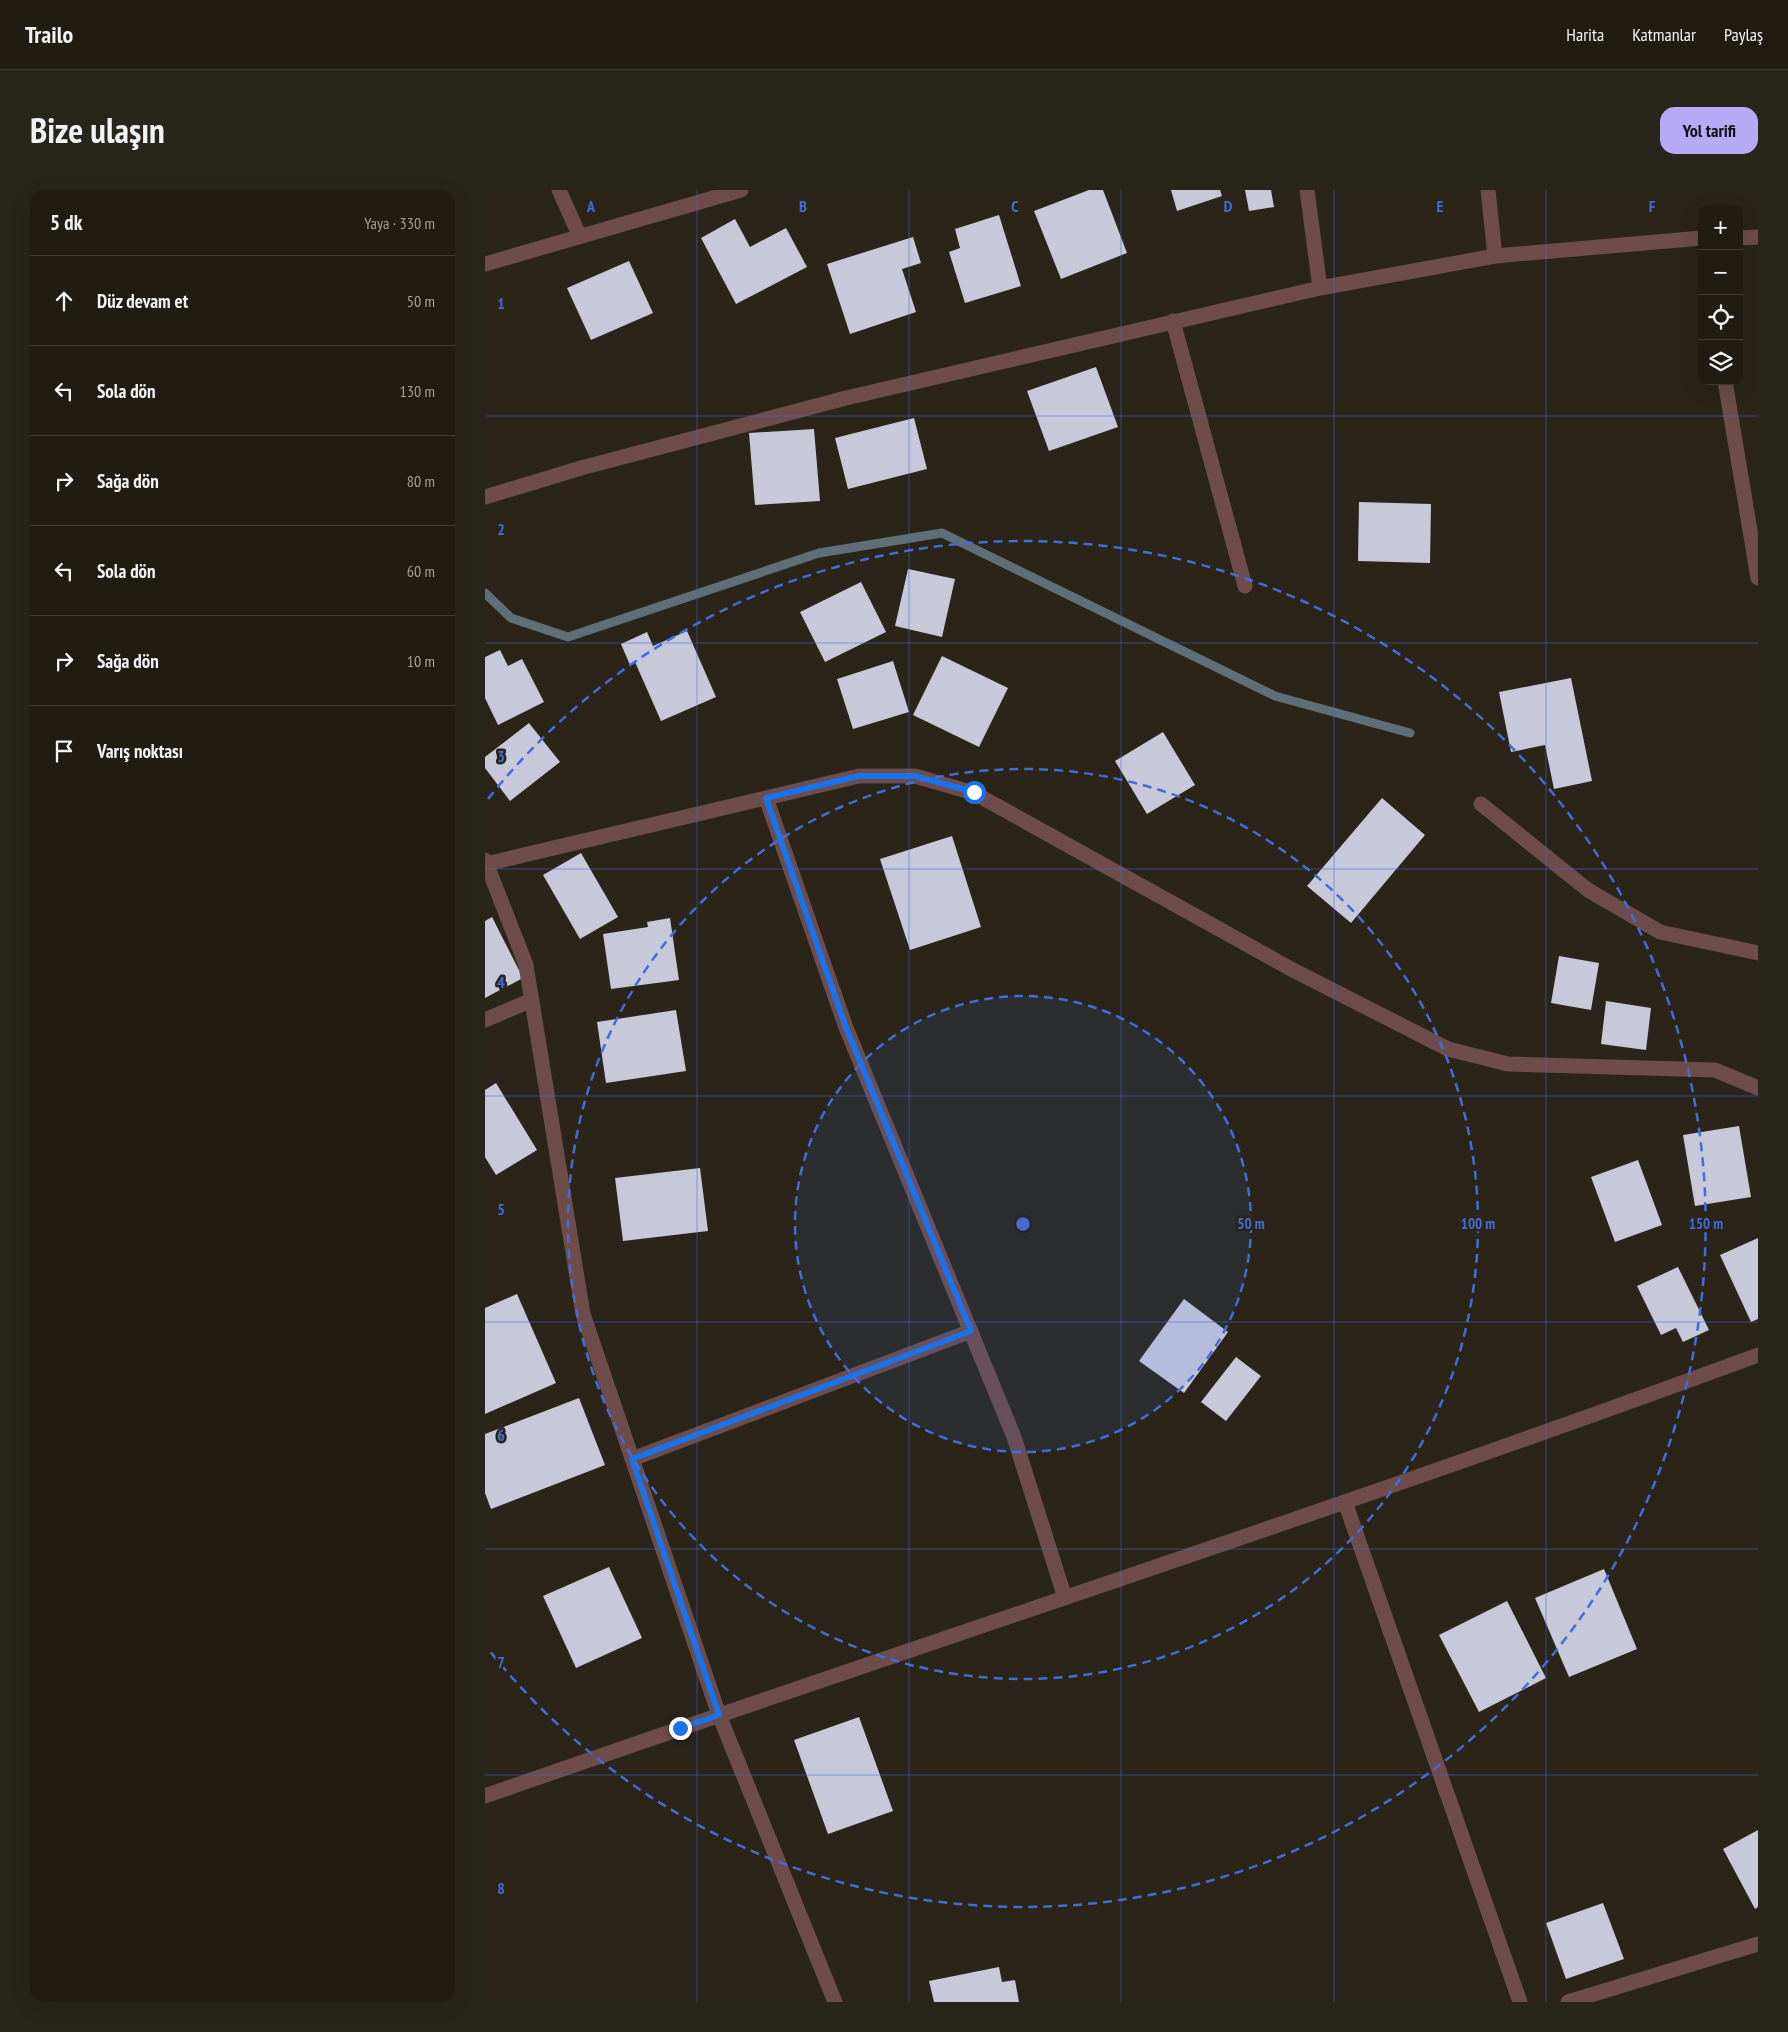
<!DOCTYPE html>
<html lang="tr">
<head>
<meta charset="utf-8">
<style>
	body { margin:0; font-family:"PT Sans Narrow",sans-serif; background:#28251b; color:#f1f3f6 }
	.controls { position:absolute; right:15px; top:15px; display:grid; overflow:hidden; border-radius:10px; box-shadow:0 5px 20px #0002 }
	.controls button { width:45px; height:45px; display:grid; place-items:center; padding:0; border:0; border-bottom:1px solid #3d3a32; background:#201c12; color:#f1f3f6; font:25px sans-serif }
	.stop { position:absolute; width:15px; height:15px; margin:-11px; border:4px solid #1a73e8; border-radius:50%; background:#fff }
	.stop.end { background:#1a73e8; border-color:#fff; box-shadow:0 1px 5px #0008 }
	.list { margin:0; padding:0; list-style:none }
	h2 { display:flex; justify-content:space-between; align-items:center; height:65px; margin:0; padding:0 20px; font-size:21px }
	h2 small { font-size:16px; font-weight:400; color:#a2a19f }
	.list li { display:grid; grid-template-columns:32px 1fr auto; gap:15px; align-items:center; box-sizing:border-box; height:90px; padding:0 20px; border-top:1px solid #3d3a32 }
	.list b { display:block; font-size:19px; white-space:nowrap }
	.list em { font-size:16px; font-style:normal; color:#a2a19f }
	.icon { flex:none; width:28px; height:28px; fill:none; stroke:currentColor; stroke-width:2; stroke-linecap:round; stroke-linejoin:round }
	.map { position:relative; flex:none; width:1273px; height:1812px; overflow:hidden; border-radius:15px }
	header { display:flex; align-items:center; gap:30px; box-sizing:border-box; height:70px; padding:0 25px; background:#201c12; border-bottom:1px solid #3d3a32 }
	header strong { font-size:24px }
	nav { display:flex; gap:28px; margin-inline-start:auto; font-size:18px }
	.intro { display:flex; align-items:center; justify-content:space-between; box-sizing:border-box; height:120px; padding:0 30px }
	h1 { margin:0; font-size:35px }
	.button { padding:12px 22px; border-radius:15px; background:#b7abf8; color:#111; font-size:18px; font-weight:700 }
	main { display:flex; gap:30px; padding:0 30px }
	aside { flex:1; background:#201c12; border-radius:15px; box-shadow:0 5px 20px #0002 }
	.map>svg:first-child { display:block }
</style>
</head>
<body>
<header>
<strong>Trailo</strong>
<nav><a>Harita</a><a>Katmanlar</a><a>Paylaş</a></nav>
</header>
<div class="intro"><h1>Bize ulaşın</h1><a class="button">Yol tarifi</a></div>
<main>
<aside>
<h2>5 dk<small>Yaya · 330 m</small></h2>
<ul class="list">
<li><svg class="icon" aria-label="ahead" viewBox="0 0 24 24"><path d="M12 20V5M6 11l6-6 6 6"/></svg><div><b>Düz devam et</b></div><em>50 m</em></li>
<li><svg class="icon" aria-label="left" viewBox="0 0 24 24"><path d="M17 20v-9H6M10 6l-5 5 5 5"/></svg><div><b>Sola dön</b></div><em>130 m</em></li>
<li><svg class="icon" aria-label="right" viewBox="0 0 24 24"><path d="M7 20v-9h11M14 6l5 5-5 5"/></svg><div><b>Sağa dön</b></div><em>80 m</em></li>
<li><svg class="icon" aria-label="left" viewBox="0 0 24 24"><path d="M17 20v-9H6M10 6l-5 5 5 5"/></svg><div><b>Sola dön</b></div><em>60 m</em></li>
<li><svg class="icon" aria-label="right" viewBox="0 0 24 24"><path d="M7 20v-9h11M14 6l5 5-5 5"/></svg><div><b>Sağa dön</b></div><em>10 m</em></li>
<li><svg class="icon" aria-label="arrive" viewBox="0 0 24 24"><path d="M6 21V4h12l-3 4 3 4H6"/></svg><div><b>Varış noktası</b></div></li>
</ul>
</aside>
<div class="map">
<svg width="1273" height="1812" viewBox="0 0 1273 1812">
	<rect width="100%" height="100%" fill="#2a2518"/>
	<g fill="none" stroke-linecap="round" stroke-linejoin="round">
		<path stroke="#606e77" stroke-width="9" d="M 0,403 L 26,428 L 83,447 L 334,363 L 457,343 L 790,506 L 925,543"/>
	</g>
	<path fill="#c7c9db" d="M 604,0 L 618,0 L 642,63 L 576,89 L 549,21 Z
		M 686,0 L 735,0 L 737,6 L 692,21 Z
		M 760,0 L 786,0 L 789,17 L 764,21 Z
		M 514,25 L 536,96 L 480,113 L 464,62 L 475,58 L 470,39 Z
		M 250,29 L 265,57 L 301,38 L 322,77 L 251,114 L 216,48 Z
		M 428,47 L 436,73 L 417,79 L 431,122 L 365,144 L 342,74 Z
		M 144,71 L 168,123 L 106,150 L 82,98 Z
		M 611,177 L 633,237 L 564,261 L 542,201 Z
		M 429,228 L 442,279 L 363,299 L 350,248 Z
		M 329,239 L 335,311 L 270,315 L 264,243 Z
		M 874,312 L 946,314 L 945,373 L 873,371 Z
		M 423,379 L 470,389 L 457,447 L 410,436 Z
		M 376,392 L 401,442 L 340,472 L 315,422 Z
		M 202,441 L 231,507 L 176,531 L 150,472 L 145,475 L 136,454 L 162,442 L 168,456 Z
		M 15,460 L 23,476 L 37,469 L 59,512 L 13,535 L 0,508 L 0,467 Z
		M 457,466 L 523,498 L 494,557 L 428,525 Z
		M 408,471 L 424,522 L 368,539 L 352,489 Z
		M 1086,488 L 1107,591 L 1069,599 L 1060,555 L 1026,562 L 1014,502 Z
		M 44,533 L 75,572 L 25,611 L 0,578 L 0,567 Z
		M 678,542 L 710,595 L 662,624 L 630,571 Z
		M 897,608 L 940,645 L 866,733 L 822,696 Z
		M 467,646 L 496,737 L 425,760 L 395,669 Z
		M 96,663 L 133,727 L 95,749 L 58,685 Z
		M 7,727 L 38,788 L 0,808 L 0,731 Z
		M 185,728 L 194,790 L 126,799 L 118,744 L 163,737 L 162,732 Z
		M 1074,766 L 1114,773 L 1106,820 L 1066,813 Z
		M 1121,811 L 1166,818 L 1161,860 L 1116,854 Z
		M 191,820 L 201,881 L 121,893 L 112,832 Z
		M 11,893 L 52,960 L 11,985 L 0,967 L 0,900 Z
		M 1254,936 L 1266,1007 L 1210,1016 L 1198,945 Z
		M 1153,970 L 1177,1035 L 1130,1052 L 1106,987 Z
		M 215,978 L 223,1041 L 138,1051 L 130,988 Z
		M 1273,1048 L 1273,1129 L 1266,1132 L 1235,1065 Z
		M 1193,1077 L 1224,1140 L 1198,1152 L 1191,1138 L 1176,1145 L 1152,1096 Z
		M 32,1104 L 71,1193 L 0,1224 L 0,1118 Z
		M 699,1109 L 743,1142 L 699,1203 L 654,1171 Z
		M 751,1167 L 776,1186 L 741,1231 L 716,1212 Z
		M 94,1208 L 120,1275 L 6,1319 L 0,1303 L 0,1244 Z
		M 124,1377 L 157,1448 L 91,1478 L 58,1406 Z
		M 1119,1379 L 1152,1459 L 1084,1487 L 1050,1408 Z
		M 1022,1411 L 1061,1488 L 994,1522 L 954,1445 Z
		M 374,1527 L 408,1621 L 343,1644 L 309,1550 Z
		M 1273,1640 L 1273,1717 L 1270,1719 L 1238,1659 Z
		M 1118,1713 L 1139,1769 L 1081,1789 L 1061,1733 Z
		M 514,1777 L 517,1792 L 530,1790 L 534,1812 L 449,1812 L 444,1791 Z"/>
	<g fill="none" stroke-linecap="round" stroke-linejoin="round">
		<path stroke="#6d4c4b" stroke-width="15" d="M 74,0 L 95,47
			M 822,0 L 835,98
			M 1003,0 L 1010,66
			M 1254,48 L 1273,47
			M 0,74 L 256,0
			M 688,131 L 760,396
			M 1240,191 L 1273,388
			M 0,307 L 96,278 L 361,208 L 835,98 L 1010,66 L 1217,48
			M 281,608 L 360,835 L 529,1247 L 580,1408
			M 996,614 L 1103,700 L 1175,742 L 1273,763
			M 0,670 L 41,775 L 98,1124 L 234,1525 L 350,1812
			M 1,674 L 374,586 L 430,586 L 489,603 L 806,779 L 963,859 L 1023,874 L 1230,880 L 1273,898
			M 0,830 L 47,810
			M 147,1269 L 486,1141
			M 860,1312 L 1035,1812
			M 0,1606 C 424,1458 852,1320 1273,1165
			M 1083,1812 L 1273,1754"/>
	</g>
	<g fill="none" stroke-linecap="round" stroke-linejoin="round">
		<path stroke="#1a73e8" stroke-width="6" d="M 195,1538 L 234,1525 L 147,1269 L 486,1141 L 360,835 L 281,608 L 374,586 L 430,586 L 489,602"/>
	</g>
	<path fill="none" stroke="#446bd7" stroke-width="1" stroke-opacity="0.55" d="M 212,0 L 212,1812M 424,0 L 424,1812M 636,0 L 636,1812M 849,0 L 849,1812M 1061,0 L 1061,1812M 0,226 L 1273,226M 0,453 L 1273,453M 0,679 L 1273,679M 0,906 L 1273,906M 0,1132 L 1273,1132M 0,1359 L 1273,1359M 0,1585 L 1273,1585"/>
	<circle cx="538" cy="1034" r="228" fill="#446bd7" fill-opacity=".12"/>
	<g fill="none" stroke="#446bd7" stroke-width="2.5" stroke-dasharray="9 6">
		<circle cx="538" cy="1034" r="228"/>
		<circle cx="538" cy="1034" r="455"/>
		<path d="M3 609A683 683 0 1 1 3 1459"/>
	</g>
	<g font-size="16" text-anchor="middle" font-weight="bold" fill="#446bd7" stroke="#2a2518" stroke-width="5" stroke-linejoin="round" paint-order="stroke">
		<text x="106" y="22">A</text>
		<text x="318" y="22">B</text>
		<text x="530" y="22">C</text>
		<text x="743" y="22">D</text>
		<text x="955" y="22">E</text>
		<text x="1167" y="22">F</text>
		<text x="16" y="119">1</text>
		<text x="16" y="345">2</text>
		<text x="16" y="572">3</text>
		<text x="16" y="798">4</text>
		<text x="16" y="1025">5</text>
		<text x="16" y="1251">6</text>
		<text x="16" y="1478">7</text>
		<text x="16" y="1704">8</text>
	</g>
	<circle cx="538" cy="1034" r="8" fill="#446bd7" stroke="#2a2518" stroke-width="2.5"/>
	<g font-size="15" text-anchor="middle" font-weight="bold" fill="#446bd7" stroke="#2a2518" stroke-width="5" stroke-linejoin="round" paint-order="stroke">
		<text x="766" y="1039">50 m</text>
		<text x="993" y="1039">100 m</text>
		<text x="1221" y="1039">150 m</text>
	</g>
</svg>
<div class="controls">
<button>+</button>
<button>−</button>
<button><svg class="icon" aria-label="locate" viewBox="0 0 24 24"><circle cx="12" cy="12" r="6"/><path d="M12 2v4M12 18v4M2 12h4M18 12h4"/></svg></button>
<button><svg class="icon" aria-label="layers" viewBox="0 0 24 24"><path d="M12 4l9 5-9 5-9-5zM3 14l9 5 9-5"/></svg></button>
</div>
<div class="stop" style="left:489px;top:602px"></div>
<div class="stop end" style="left:195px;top:1538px"></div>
</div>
</main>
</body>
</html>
